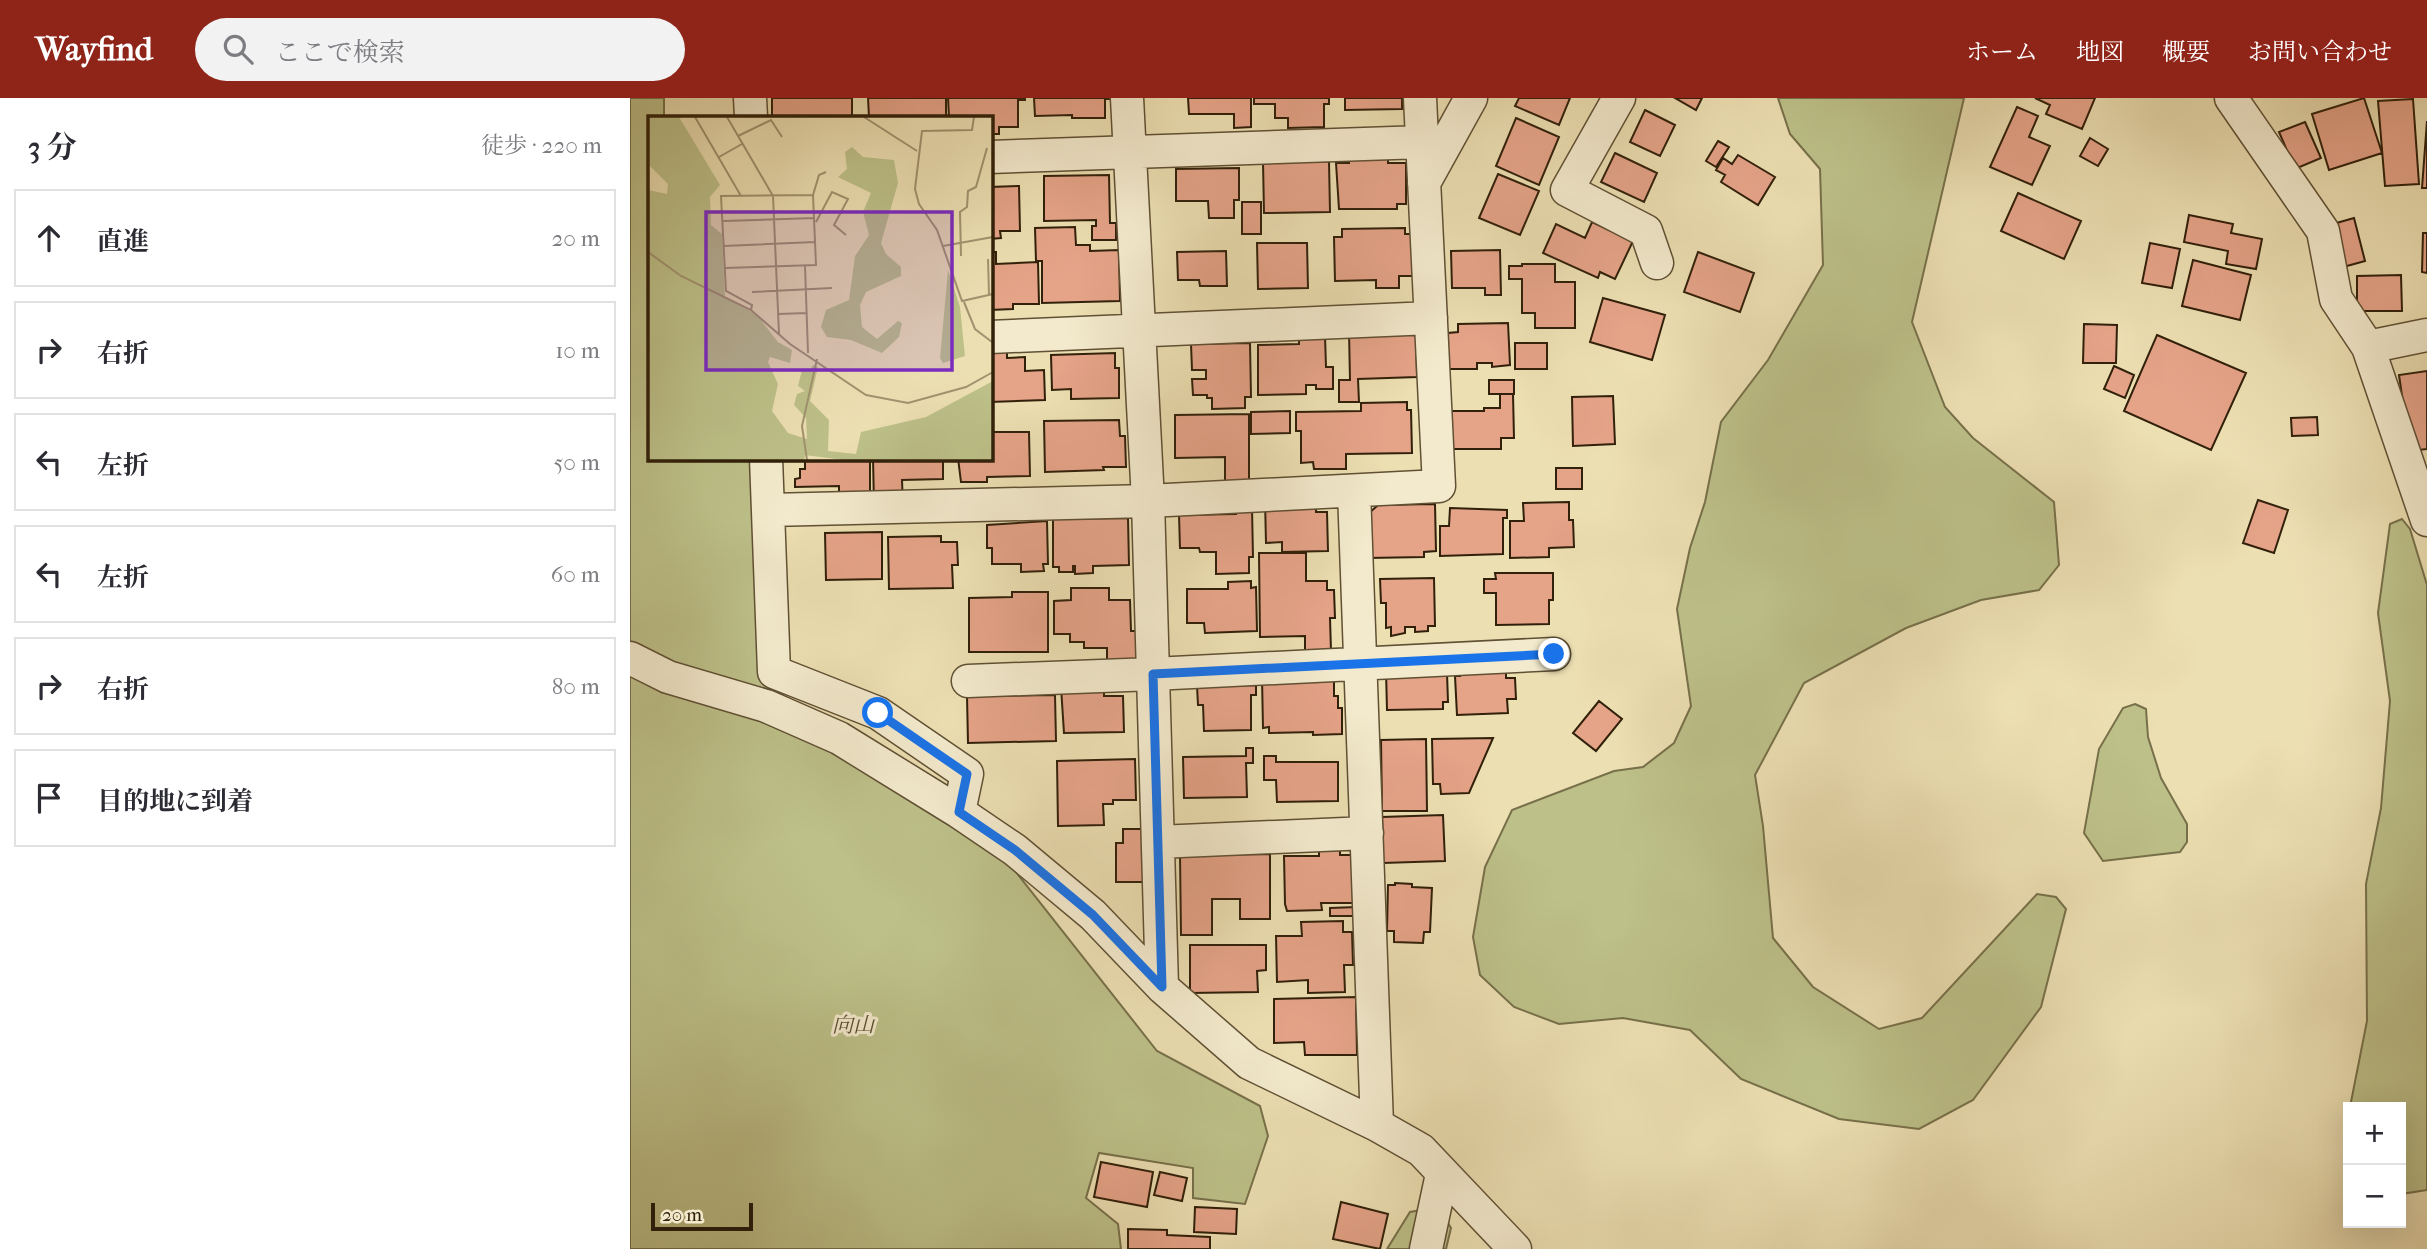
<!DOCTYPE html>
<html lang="ja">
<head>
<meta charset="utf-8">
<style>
	body { margin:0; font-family:"IM FELL French Canon","Noto Serif JP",serif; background:#f2f2f3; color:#2b2b33 }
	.controls { position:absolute; right:21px; bottom:21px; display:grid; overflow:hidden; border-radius:0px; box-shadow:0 7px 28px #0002 }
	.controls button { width:63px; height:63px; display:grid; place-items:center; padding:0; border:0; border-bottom:2px solid #e1e1e2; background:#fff; color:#2b2b33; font:35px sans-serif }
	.scale { position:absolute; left:21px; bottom:18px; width:102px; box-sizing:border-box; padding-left:7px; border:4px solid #31200a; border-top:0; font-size:19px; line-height:24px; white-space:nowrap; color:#31200a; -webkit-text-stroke:5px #f3eacd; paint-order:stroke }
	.stop { position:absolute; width:21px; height:21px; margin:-16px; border:5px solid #1a73e8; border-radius:50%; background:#fff }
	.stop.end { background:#1a73e8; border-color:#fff; box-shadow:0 2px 7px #0008 }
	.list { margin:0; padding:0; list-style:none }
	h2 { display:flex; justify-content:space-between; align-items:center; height:91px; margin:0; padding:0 28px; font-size:30px }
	h2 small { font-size:23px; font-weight:400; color:#7c7c81 }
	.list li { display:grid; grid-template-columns:46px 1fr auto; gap:21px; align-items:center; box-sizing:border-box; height:98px; margin:0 14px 14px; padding:0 14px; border:2px solid #e1e1e2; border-radius:0px }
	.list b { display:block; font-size:26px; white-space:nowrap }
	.list em { font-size:23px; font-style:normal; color:#7c7c81 }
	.icon { flex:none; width:38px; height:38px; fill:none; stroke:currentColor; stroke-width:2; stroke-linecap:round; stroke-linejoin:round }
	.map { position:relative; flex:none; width:1797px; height:1151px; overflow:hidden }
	header { display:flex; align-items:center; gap:42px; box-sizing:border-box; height:98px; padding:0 35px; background:#8f2418; color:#fff }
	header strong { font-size:33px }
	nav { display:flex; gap:38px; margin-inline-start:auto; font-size:24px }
	.search { width:490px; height:63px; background:#f2f2f3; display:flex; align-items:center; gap:18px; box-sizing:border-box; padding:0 24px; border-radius:38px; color:#7c7c81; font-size:26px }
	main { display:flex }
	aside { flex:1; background:#fff }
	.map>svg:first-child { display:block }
</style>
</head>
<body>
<header>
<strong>Wayfind</strong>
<div class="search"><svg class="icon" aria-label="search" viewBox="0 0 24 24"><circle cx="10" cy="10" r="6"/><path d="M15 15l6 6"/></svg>ここで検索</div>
<nav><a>ホーム</a><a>地図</a><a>概要</a><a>お問い合わせ</a></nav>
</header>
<main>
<aside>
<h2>3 分<small>徒歩 · 220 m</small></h2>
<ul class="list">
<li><svg class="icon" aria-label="ahead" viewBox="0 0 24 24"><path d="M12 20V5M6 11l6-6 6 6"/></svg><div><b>直進</b></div><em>20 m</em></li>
<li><svg class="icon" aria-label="right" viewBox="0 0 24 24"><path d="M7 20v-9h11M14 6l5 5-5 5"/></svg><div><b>右折</b></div><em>10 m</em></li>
<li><svg class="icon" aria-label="left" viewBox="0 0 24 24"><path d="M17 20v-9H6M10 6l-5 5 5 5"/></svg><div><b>左折</b></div><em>50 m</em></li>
<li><svg class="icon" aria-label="left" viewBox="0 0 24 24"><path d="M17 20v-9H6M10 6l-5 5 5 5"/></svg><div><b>左折</b></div><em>60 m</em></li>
<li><svg class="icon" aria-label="right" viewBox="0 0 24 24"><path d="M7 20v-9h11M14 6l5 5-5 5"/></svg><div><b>右折</b></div><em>80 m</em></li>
<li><svg class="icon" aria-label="arrive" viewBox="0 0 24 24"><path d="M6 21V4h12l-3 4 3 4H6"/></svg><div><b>目的地に到着</b></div></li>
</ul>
</aside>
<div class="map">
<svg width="1797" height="1151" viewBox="0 0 1797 1151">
	<rect width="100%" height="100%" fill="#ecdfb2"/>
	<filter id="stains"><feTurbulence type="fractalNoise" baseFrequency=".00286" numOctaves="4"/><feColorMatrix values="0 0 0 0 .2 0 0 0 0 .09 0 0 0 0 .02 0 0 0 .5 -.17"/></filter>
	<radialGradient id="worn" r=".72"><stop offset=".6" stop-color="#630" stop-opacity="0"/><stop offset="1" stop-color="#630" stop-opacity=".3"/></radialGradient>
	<path fill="#bdc089" stroke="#77704a" stroke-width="2" d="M 0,0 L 34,0 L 34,19 L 19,19 L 19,360 L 127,361 L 140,620 L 208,649 L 371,755 L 527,953 L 630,1008 L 638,1038 L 615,1106 L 563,1100 L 563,1070 L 469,1055 L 456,1100 L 488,1126 L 491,1151 L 0,1151 Z
		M 1148,0 L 1334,0 L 1282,224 L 1315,309 L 1343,340 L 1424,404 L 1429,467 L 1409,492 L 1351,502 L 1276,530 L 1174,585 L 1125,677 L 1133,728 L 1143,840 L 1183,889 L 1249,931 L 1292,920 L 1407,796 L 1426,799 L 1436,811 L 1411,909 L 1343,1002 L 1289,1031 L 1209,1021 L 1111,981 L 1060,932 L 993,920 L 929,926 L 884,909 L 850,877 L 843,839 L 855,769 L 882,712 L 984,673 L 1013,669 L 1044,645 L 1061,608 L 1047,511 L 1060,450 L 1075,404 L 1091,324 L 1138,262 L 1193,167 L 1190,71 L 1160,36 Z
		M 1772,421 L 1780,431 L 1797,487 L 1797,1092 L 1771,1096 L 1771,1009 L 1720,1009 L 1737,923 L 1736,786 L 1751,710 L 1760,603 L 1748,515 L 1760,426 Z
		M 1505,606 L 1516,611 L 1518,639 L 1531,680 L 1557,726 L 1557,744 L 1550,754 L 1473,763 L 1454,735 L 1469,651 L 1493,610 Z
		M 797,1111 L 812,1115 L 821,1130 L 816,1151 L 757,1151 L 780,1114 Z"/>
	<path fill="#e5a388" stroke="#31200a" stroke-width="2" d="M 142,0 L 222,0 L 222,19 L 142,19 Z
		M 238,0 L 316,0 L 316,18 L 239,19 Z
		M 318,0 L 395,0 L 395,2 L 388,2 L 388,29 L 369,29 L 369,36 L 360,36 L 360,19 L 319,19 Z
		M 404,0 L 481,0 L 481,1 L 475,1 L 475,20 L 442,20 L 442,17 L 405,18 Z
		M 558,0 L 621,0 L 621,29 L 604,30 L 604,16 L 559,16 Z
		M 624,0 L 699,0 L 699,6 L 694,6 L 694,29 L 658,30 L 658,20 L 645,20 L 645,6 L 624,6 Z
		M 715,0 L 772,0 L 772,11 L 715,12 Z
		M 889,0 L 940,0 L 929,27 L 885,8 Z
		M 1045,0 L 1072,0 L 1066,12 Z
		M 1405,0 L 1465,0 L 1452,31 L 1416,16 L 1420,7 Z
		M 1734,0 L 1752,55 L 1699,72 L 1682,16 Z
		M 1783,1 L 1789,86 L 1755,88 L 1748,3 Z
		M 1387,9 L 1408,18 L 1399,39 L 1420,48 L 1402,87 L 1360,69 Z
		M 1015,12 L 1045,27 L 1030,58 L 1000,44 Z
		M 886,20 L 929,39 L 909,87 L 866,68 Z
		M 1797,23 L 1797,90 L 1792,90 Z
		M 1675,24 L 1691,60 L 1665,71 L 1649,34 Z
		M 1460,40 L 1478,51 L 1468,68 L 1450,58 Z
		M 1088,43 L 1099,49 L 1086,69 L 1076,63 Z
		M 985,55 L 1027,75 L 1014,104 L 971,84 Z
		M 1108,57 L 1145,79 L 1128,107 L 1091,84 L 1095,77 L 1086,72 L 1093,60 L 1102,66 Z
		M 719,59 L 758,59 L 758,65 L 776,65 L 776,106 L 767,106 L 767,111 L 709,111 L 706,65 L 719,65 Z
		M 699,63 L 700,114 L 634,115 L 633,64 Z
		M 609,70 L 609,102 L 604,102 L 604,120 L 579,120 L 578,103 L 546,103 L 546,71 Z
		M 868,76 L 909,93 L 890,137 L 849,120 Z
		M 479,77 L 480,125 L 486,125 L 486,142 L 462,142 L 462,128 L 466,128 L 466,122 L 414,123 L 414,78 Z
		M 389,88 L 390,133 L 370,133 L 371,140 L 360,141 L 360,89 Z
		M 1388,95 L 1451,123 L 1434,161 L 1371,133 Z
		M 612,104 L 631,104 L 631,136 L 612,136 Z
		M 1559,117 L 1603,126 L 1601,135 L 1632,141 L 1626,171 L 1596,166 L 1598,153 L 1554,144 Z
		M 1724,120 L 1735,163 L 1706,171 L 1696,128 Z
		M 962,124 L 1003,143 L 985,181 L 970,174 L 968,180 L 913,155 L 926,126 L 955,140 Z
		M 445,129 L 446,147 L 460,147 L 460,153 L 489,152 L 490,203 L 412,205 L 412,163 L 406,163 L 405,130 Z
		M 775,130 L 775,136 L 782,136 L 783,178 L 769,178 L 769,190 L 746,190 L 746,182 L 705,183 L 704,139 L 712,139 L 712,131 Z
		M 1793,135 L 1797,135 L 1797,175 L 1792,174 Z
		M 627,145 L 677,145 L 678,190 L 628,191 Z
		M 1520,145 L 1550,151 L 1542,190 L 1512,185 Z
		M 870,152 L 871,197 L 855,197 L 855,190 L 822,190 L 821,153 Z
		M 596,153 L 597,188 L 570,188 L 569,182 L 548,182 L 547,154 Z
		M 360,154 L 366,154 L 366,166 L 408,164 L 409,206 L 383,206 L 383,211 L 360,212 Z
		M 1068,154 L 1124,175 L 1110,214 L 1054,194 Z
		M 1563,162 L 1621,177 L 1610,222 L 1552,208 Z
		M 892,166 L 925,166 L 925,184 L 945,184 L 945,230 L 905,230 L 905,215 L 892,215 L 892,181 L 879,181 L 879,168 L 892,168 Z
		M 1771,177 L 1772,213 L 1727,213 L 1727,178 Z
		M 973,200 L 1035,217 L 1022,262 L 960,244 Z
		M 878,225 L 880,267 L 862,269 L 862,265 L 847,265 L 847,271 L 818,271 L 818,235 L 828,234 L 828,226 Z
		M 1454,226 L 1487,227 L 1486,265 L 1453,265 Z
		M 786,231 L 787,279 L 728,281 L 729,304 L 709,304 L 709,282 L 720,282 L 719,233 Z
		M 1527,237 L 1616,275 L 1581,352 L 1494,313 Z
		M 669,238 L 695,238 L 696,269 L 703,269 L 703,291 L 686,291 L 686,287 L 676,287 L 676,296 L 628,297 L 628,247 L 669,246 Z
		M 620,245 L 621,299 L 615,299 L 615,310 L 582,311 L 582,300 L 577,300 L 577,297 L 563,297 L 562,281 L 576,281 L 576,272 L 562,272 L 561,246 Z
		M 885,245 L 917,245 L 917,271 L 885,271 Z
		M 377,252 L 377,260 L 395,259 L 395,273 L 414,272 L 415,302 L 360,304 L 360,253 Z
		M 485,255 L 485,270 L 489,270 L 489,300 L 441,301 L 441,291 L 422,292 L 421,257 Z
		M 1484,268 L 1504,277 L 1495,300 L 1474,291 Z
		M 1797,273 L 1797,351 L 1780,353 L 1769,277 Z
		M 859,282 L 884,282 L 884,296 L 859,296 Z
		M 870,296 L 883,296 L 884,340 L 871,340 L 871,351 L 820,351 L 820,313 L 854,313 L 854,310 L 870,310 Z
		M 983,298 L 985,346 L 943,348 L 942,299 Z
		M 777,304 L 777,312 L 781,312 L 782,355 L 716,356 L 716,371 L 684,371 L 683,364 L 671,365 L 671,333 L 666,333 L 666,314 L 731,313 L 731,305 Z
		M 660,313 L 660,335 L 621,336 L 621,314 Z
		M 619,316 L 619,383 L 595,383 L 595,359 L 545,360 L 545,317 Z
		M 1687,319 L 1688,337 L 1662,338 L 1661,320 Z
		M 489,322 L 490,338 L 495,338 L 496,369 L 473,369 L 474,372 L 415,374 L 414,323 Z
		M 360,334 L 399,334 L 400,378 L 357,379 L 357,384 L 331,384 L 328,360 L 360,360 Z
		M 175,360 L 240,360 L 240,403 L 209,404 L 209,388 L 165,389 L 165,381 L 170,380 L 170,371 L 175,371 Z
		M 243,360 L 313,360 L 313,381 L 272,382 L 273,407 L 244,407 Z
		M 926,370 L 952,370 L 952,391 L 926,391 Z
		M 635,402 L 686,402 L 686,414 L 697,414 L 698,453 L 652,454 L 652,444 L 636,445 Z
		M 1628,402 L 1658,412 L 1644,455 L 1613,445 Z
		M 939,404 L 939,422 L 943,422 L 944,449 L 919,450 L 919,459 L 880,460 L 880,423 L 894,423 L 893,405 Z
		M 805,406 L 806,453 L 794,454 L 794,459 L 738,460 L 737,417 L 748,407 Z
		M 606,410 L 622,410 L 623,459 L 619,459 L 619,475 L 586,476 L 586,454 L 570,454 L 569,450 L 550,450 L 549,417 L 606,416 Z
		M 820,410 L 877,412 L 877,420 L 873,420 L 873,456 L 810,458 L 810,428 L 819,428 Z
		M 498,420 L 499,467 L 463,468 L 463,475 L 445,476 L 445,468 L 443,468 L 443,474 L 429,474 L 429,469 L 423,469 L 423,421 Z
		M 417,423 L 418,466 L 413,466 L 414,473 L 391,474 L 391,466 L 362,466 L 362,450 L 357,450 L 357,427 Z
		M 252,434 L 252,481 L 196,482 L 195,435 Z
		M 311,438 L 311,444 L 327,444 L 328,467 L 322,467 L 323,490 L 259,491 L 258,439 Z
		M 629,455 L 676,455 L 676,483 L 697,483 L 697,492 L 704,492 L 705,520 L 700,520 L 701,553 L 675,554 L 675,538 L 630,539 Z
		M 865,475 L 923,475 L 923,502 L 919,502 L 919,526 L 866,527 L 866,495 L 854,495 L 854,481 L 866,481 Z
		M 804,480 L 805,528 L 798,528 L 798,533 L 785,534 L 785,529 L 775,529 L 775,535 L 761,538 L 761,529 L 756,530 L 756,505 L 751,505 L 750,481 Z
		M 621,483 L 621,490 L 626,489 L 627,533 L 575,535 L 574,525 L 557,525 L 557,491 L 598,491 L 598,484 Z
		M 441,490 L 479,490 L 479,502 L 500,502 L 501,533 L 508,533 L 508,564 L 477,564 L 477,550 L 454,550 L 454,544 L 440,544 L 440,536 L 424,536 L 424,503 L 441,502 Z
		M 382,494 L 418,494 L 418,554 L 339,554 L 339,500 L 382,499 Z
		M 876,567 L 876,580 L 885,580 L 886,601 L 877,601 L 878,615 L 827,617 L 825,578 L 830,578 L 830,569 Z
		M 756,573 L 817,575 L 818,604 L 813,604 L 813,611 L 757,612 Z
		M 704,579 L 704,598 L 708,598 L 708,610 L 712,610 L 712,636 L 683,637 L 683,634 L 639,635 L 639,629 L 633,630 L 632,580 Z
		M 626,587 L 626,597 L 621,597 L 621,632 L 574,633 L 573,607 L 568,607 L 567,588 Z
		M 431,589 L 474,589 L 474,598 L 493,598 L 494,634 L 434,635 Z
		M 425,597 L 426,643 L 338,645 L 337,598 Z
		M 969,603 L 992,621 L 966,653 L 943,635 Z
		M 863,640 L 839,695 L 811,696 L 810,686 L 803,686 L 802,641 Z
		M 796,641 L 797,713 L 752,713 L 751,642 Z
		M 616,650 L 623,650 L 623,665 L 616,665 L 617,699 L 554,700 L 553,659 L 616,658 Z
		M 634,658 L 646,658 L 646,664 L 708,664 L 708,703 L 647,704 L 646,682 L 634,682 Z
		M 505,661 L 506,702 L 483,702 L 483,706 L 473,706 L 474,727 L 428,728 L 427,663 Z
		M 813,717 L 815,763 L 753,765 L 752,719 Z
		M 493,731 L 514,731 L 515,784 L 486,784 L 486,745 L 493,745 Z
		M 689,745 L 710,745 L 710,757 L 730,757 L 731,805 L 691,805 L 692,812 L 657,813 L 655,806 L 654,758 L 689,758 Z
		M 640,756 L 640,821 L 610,821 L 610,801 L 582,801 L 582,837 L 551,837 L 550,757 Z
		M 765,785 L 782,786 L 782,789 L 802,790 L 800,834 L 794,834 L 793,845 L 764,844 L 764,833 L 757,833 L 758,787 L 765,787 Z
		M 727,809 L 727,818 L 700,818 L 700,810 Z
		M 713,823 L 713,834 L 722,834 L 723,867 L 714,867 L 715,894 L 678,895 L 678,882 L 647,884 L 646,838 L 672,838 L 671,824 Z
		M 560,847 L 636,847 L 636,872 L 627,873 L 628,894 L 560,895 Z
		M 726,899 L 727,957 L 675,957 L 674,944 L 644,945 L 644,901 Z
		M 471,1064 L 523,1074 L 517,1109 L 464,1099 Z
		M 530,1074 L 557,1080 L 552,1103 L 524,1097 Z
		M 711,1104 L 758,1116 L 750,1151 L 703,1141 Z
		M 565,1109 L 607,1111 L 606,1136 L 564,1134 Z
		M 498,1131 L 537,1132 L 537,1137 L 580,1139 L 580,1151 L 498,1151 Z"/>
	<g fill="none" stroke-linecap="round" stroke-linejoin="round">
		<g stroke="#605034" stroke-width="35">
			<path id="minor" d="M 120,0 L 121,19
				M 497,0 L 518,403 L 532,889
				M 989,0 L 937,92 L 1016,133 L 1027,165
				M 1601,0 L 1693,133 L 1706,201 L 1738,249 L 1797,422
				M 360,59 L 792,44
				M 794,85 L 841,0
				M 360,239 L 801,220
				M 1738,249 L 1797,237
				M 136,360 L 144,574 L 248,615 L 337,676 L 329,714
				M 724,393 L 747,1027
				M 139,412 L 518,403 L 809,388 L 790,0
				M 0,560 L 38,579 L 136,608 L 209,640 L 329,714 L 385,752 L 463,817 L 532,889 L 619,965 L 747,1027 L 791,1052 L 885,1151
				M 338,583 L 523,576 L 924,556
				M 528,744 L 737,735
				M 796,1151 L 812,1076"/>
		</g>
		<use href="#minor" stroke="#f3eacd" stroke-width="32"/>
	</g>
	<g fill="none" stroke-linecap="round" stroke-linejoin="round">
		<path stroke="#1a73e8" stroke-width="9" d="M 248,615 L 337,676 L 329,714 L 385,752 L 463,817 L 532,889 L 523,576 L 924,556"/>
	</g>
	<g text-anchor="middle" stroke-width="6" stroke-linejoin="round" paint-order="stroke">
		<g font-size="21" font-style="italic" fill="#5b5030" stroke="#f3eacd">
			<text x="223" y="934">向山</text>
		</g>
	</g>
	<g transform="translate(18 18)">
		<rect width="345" height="345" fill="#ecdfb2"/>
		<path d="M 0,1 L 31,1 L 72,69 L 62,81 L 63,109 L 74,118 L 77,181 L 109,199 L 130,226 L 144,234 L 142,247 L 122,241 L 120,246 L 130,268 L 124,295 L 140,317 L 159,323 L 158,302 L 146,289 L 149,278 L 157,275 L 150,270 L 154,254 L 161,255 L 165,249 L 170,251 L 162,285 L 181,304 L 180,335 L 208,338 L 213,316 L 278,301 L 345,265 L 345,344 L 196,344 L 157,339 L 156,344 L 0,344 L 0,74 L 19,78 L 20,68 L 0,48 ZM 204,31 L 215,41 L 246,44 L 250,67 L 233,127 L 238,138 L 253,151 L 253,160 L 218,176 L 212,189 L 214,211 L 229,223 L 250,205 L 254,207 L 251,221 L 234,237 L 203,224 L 179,221 L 173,211 L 178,194 L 201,184 L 207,140 L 221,119 L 215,96 L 223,77 L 190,61 L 199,53 L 197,36 ZM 300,154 L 312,191 L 317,240 L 295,247 L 292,242 Z" fill="#bdc089"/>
		<path fill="none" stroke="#a1936f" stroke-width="2" d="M 47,1 L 93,80M 79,1 L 125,80 L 131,218M 216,1 L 269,35M 326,1 L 324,14 L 274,15 L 267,73 L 271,88 L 289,114 L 314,185 L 345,178M 90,20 L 123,4 L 134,21M 71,41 L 94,28M 165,79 L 171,59 L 178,56M 75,105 L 166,102M 168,106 L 184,76 L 200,83 L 186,109 L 198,119M 76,130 L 167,126M 295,130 L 345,121M 0,136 L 33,160 L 103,194 L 142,228 L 218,279 L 260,287 L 318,271 L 345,256M 313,140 L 312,96 L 319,91 L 320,75 L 328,71 L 339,32M 340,143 L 341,179M 157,150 L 160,237M 77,152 L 168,149 L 165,79 L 73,80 L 78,175 L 104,189 L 103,194M 104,176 L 184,172M 316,186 L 327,213 L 344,226M 130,198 L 159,197M 159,344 L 154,310 L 169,243"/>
		<path fill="#7b2cbf" fill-opacity="0.15" stroke="#7b2cbf" stroke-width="3.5" d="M 58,96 L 304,96 L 304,254 L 58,254 Z"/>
		<rect width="345" height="345" fill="none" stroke="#31200a" stroke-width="3.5"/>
	</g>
	<rect width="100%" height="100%" filter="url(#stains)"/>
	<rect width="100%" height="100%" fill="url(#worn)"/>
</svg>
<div class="controls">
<button>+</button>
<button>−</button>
</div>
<div class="scale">20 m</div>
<div class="stop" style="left:248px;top:615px"></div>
<div class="stop end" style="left:924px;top:556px"></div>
</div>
</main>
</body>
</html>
